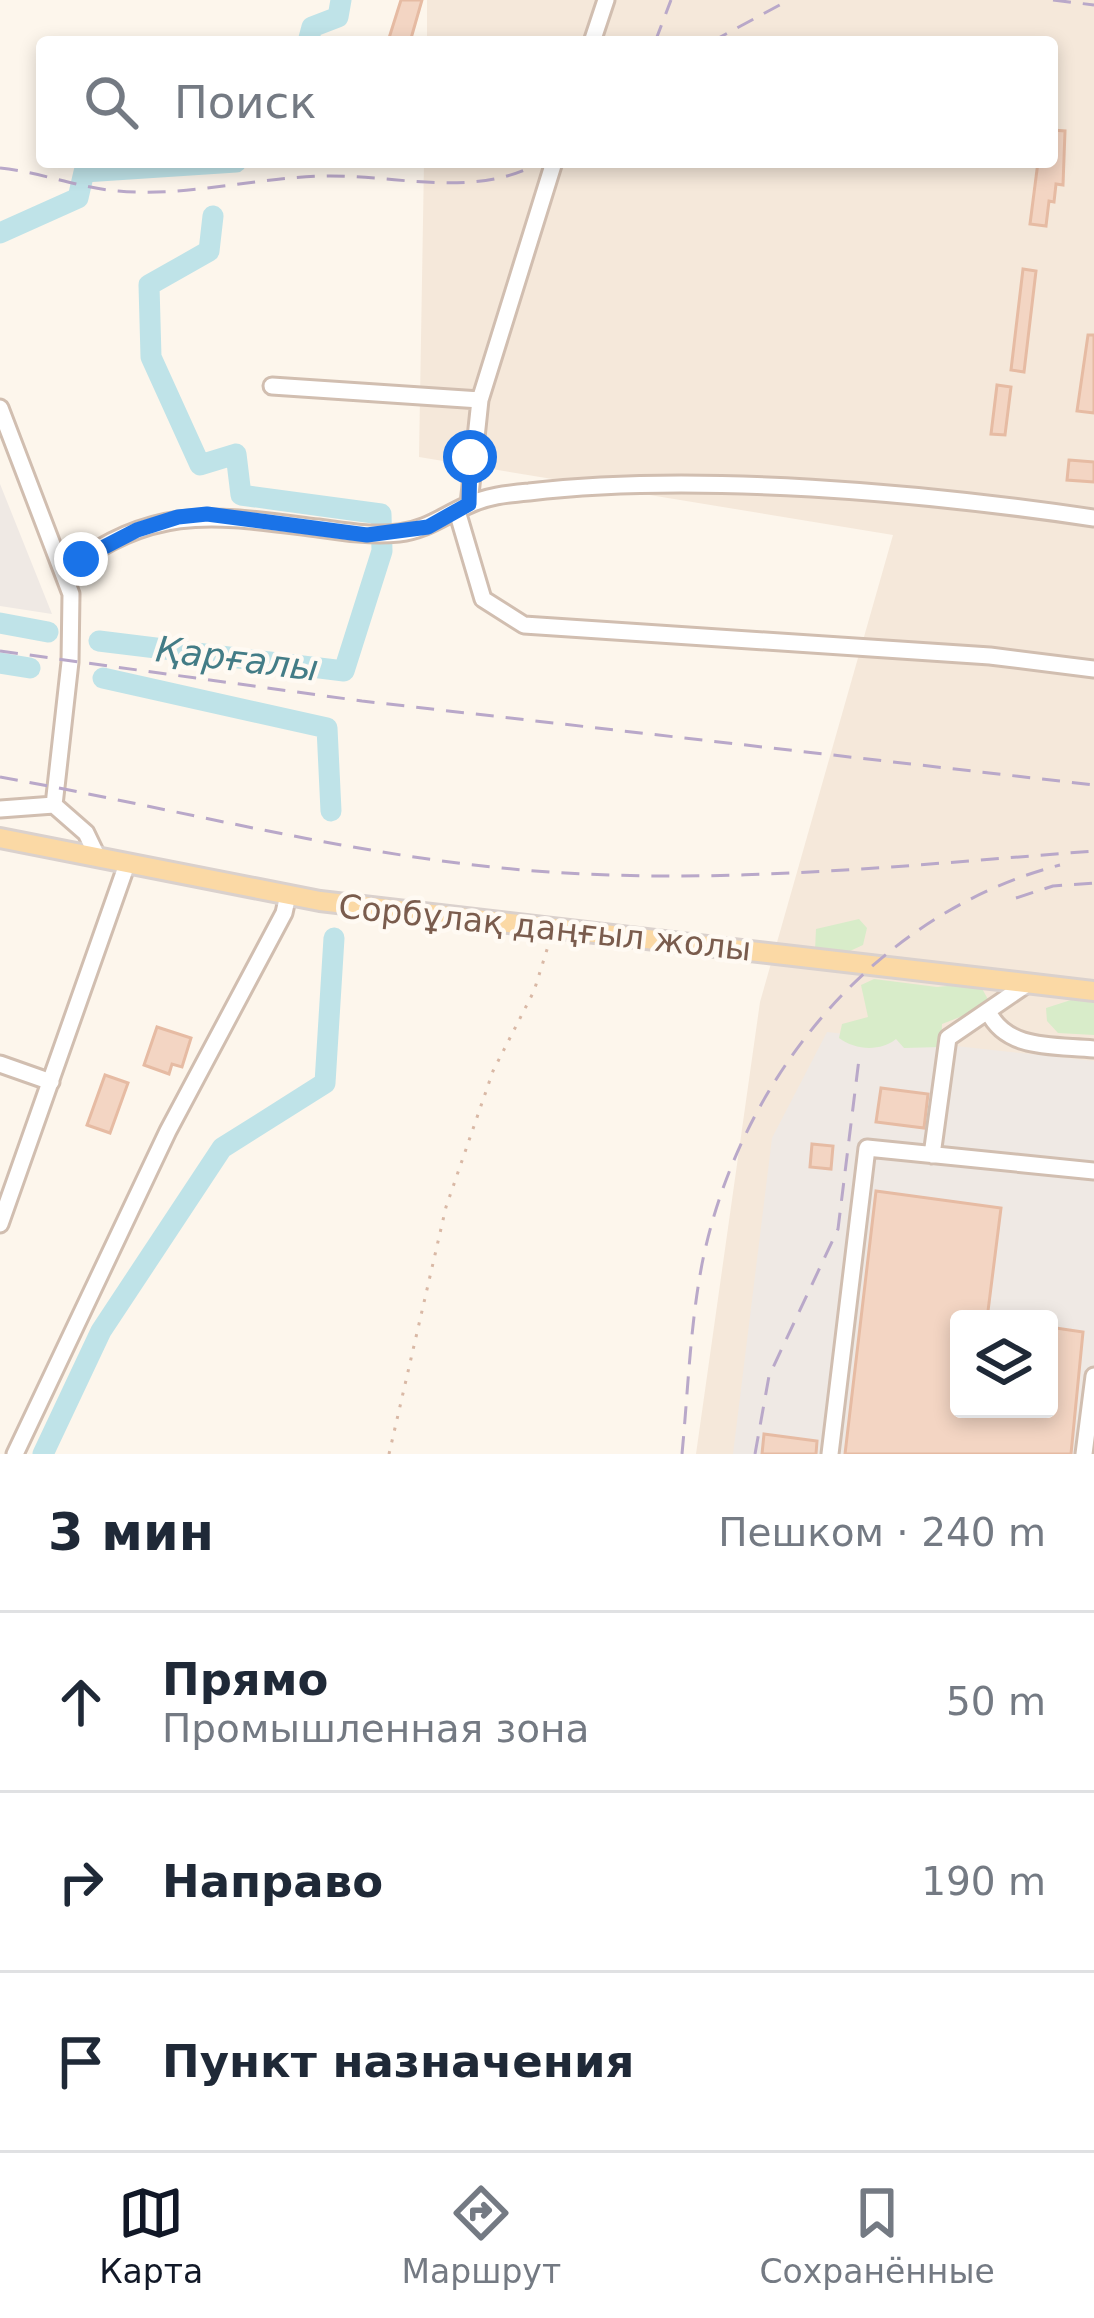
<!DOCTYPE html>
<html lang="ru">
<head>
<meta charset="utf-8">
<style>
	body { margin:0; font-family:"DejaVu Sans",sans-serif; background:#f6f6f7; color:#1f2937 }
	.controls { position:absolute; right:36px; bottom:36px; display:grid; overflow:hidden; border-radius:12px; box-shadow:0 6px 18px #0003 }
	.controls button { width:108px; height:108px; display:grid; place-items:center; padding:0; border:0; border-bottom:3px solid #e0e1e3; background:#fff; color:#1f2937; font:60px sans-serif }
	.stop { position:absolute; width:36px; height:36px; margin:-27px; border:9px solid #1a73e8; border-radius:50%; background:#fff }
	.stop.end { background:#1a73e8; border-color:#fff; box-shadow:0 3px 12px #0008 }
	.list { margin:0; padding:0; list-style:none }
	h2 { display:flex; justify-content:space-between; align-items:center; height:156px; margin:0; padding:0 48px; font-size:51px }
	h2 small { font-size:39px; font-weight:400; color:#747a83 }
	.list li { display:grid; grid-template-columns:78px 1fr auto; gap:36px; align-items:center; box-sizing:border-box; height:180px; padding:0 48px; border-top:3px solid #e0e1e3 }
	.list b { display:block; font-size:45px; white-space:nowrap }
	.list p { margin:0; font-size:39px; white-space:nowrap; color:#747a83 }
	.list em { font-size:39px; font-style:normal; color:#747a83 }
	.icon { flex:none; width:66px; height:66px; fill:none; stroke:currentColor; stroke-width:2; stroke-linecap:round; stroke-linejoin:round }
	.map { position:relative; flex:none; width:1094px; height:1454px; overflow:hidden }
	.search { position:absolute; background:#fff; box-shadow:0 6px 18px #0003; left:36px; right:36px; top:36px; height:132px; display:flex; align-items:center; gap:30px; box-sizing:border-box; padding:0 42px; border-radius:12px; color:#747a83; font-size:45px }
	.sheet { height:696px; background:#fff }
	nav { display:flex; justify-content:space-around; align-items:center; box-sizing:border-box; height:168px; border-top:3px solid #e0e1e3; background:#fff; font-size:33px; color:#747a83 }
	nav a { display:grid; justify-items:center; gap:6px }
	nav .on { color:#111827 }
	.map>svg:first-child { display:block }
</style>
</head>
<body>
<div class="map">
<svg width="1094" height="1454" viewBox="0 0 1094 1454">
	<rect width="100%" height="100%" fill="#fdf6ec"/>
	<path fill="#f5e8da" fill-rule="evenodd" d="M 427,0 L 1094,0 L 1094,1454 L 696,1454 L 760,1002 L 893,535 L 419,457 L 424,162 L 1052,162 L 1052,42 L 427,42 ZM 959,1319 L 1049,1319 L 1049,1409 L 959,1409 Z"/>
	<path fill="#efe9e4" fill-rule="evenodd" d="M 0,484 L 52,614 L 0,606 Z
		M 827,1032 L 1094,1061 L 1094,1454 L 733,1454 L 772,1138 ZM 959,1319 L 1049,1319 L 1049,1409 L 959,1409 Z"/>
	<path fill="#d8ecc9" d="M 859,919 L 867,928 L 863,945 L 850,951 L 815,950 L 816,929 Z
		M 874,979 L 937,987 L 979,983 L 991,1005 L 942,1024 L 941,1047 L 904,1048 L 896,1039 C 880,1052 855,1050 839,1038 L 842,1024 L 868,1017 L 861,985 Z
		M 1074,999 L 1094,1003 L 1094,1035 L 1058,1033 L 1047,1021 L 1046,1008 Z"/>
	<g fill="none" stroke-linecap="round" stroke-linejoin="round">
		<path stroke="#bfe3e8" stroke-width="21" d="M 308,42 L 312,27 L 338,17 L 341,0
			M 0,233 L 78,198 L 84,172 L 236,162
			M 0,623 L 48,632
			M 99,641 L 344,671 L 382,551 L 381,514 L 241,495 L 236,454 L 200,465 L 151,357 L 149,285 L 209,251 L 213,216
			M 0,663 L 30,668
			M 103,678 L 327,728 L 331,811
			M 43,1454 L 101,1331 L 222,1148 L 325,1083 L 334,938"/>
	</g>
	<path fill="#f3d5c3" stroke="#e6bba3" stroke-width="3" d="M 401,0 L 422,0 L 410,42 L 389,38 Z
		M 1052,130 L 1065,131 L 1063,185 L 1056,184 L 1054,202 L 1049,201 L 1046,226 L 1030,224 L 1038,162 L 1052,162 Z
		M 1023,269 L 1036,271 L 1024,372 L 1011,370 Z
		M 1088,335 L 1094,335 L 1094,413 L 1077,411 Z
		M 997,385 L 1011,387 L 1005,435 L 991,434 Z
		M 1069,460 L 1094,462 L 1094,482 L 1067,480 Z
		M 157,1027 L 191,1038 L 182,1067 L 172,1064 L 169,1074 L 144,1065 Z
		M 105,1075 L 128,1083 L 110,1133 L 87,1125 Z
		M 881,1088 L 928,1094 L 924,1128 L 876,1122 Z
		M 812,1144 L 833,1146 L 831,1169 L 810,1167 Z
		M 876,1191 L 1001,1208 L 987,1319 L 959,1319 L 959,1409 L 1049,1409 L 1049,1327 L 1083,1332 L 1071,1454 L 845,1454 Z
		M 764,1434 L 817,1441 L 816,1454 L 762,1454 Z"/>
	<g fill="none" stroke-linecap="round" stroke-linejoin="round">
		<g stroke="#d1beb0" stroke-width="21">
			<path id="minor" d="M 592,42 L 606,0
				M 272,386 L 480,400
				M 0,408 L 71,594 L 70,662 L 54,805
				M 469,504 L 480,400 L 554,162
				M 457,511 L 483,599 L 524,625 L 990,656 L 1094,669
				M 66,570 C 158,503 212,515 318,528 C 345,532 372,536 399,533 C 426,530 443,516 466,506 C 486,496 507,494 529,492 C 698,472 925,493 1094,518
				M 54,805 L 86,833 L 98,858
				M 0,809 L 54,805
				M 988,1011 C 1006,1051 1056,1045 1094,1049
				M 0,1064 L 51,1082
				M 932,1155 L 948,1038 L 1027,984
				M 0,1224 L 127,864
				M 15,1454 L 168,1131 L 284,913 L 288,895
				M 830,1454 L 867,1148 L 1094,1171
				M 1084,1454 L 1094,1376"/>
		</g>
		<g stroke="#dad1cd" stroke-width="24">
			<path id="major" d="M 0,838 L 320,901 L 1094,991"/>
		</g>
		<path stroke="#d9b8a5" stroke-width="3" stroke-dasharray="3 9" stroke-linecap="butt" d="M 389,1454 L 446,1207 L 493,1071 L 534,991 L 550,940"/>
		<use href="#minor" stroke="#fff" stroke-width="15"/>
		<use href="#major" stroke="#fbd9a5" stroke-width="18"/>
		<path stroke="#b9a8c9" stroke-width="3" stroke-dasharray="18 12" stroke-linecap="butt" d="M 1053,0 L 1094,5
			M 655,42 L 671,0
			M 711,42 L 789,0
			M 0,168 C 40,172 79,188 118,191 C 186,197 254,178 322,176 C 395,174 474,200 541,162
			M 0,651 L 362,701 L 1094,785
			M 0,777 C 168,807 332,851 502,868 C 700,888 897,866 1094,851
			M 1016,898 L 1053,886 L 1094,883
			M 682,1454 C 688,1391 690,1327 702,1264 C 739,1079 875,913 1060,865
			M 755,1454 L 769,1376 L 838,1229 L 859,1059"/>
	</g>
	<g fill="none" stroke-linecap="round" stroke-linejoin="round">
		<path stroke="#1a73e8" stroke-width="15" d="M 81,559 L 137,530 L 178,517 L 207,514 L 367,535 L 428,527 L 469,504 L 470,457"/>
	</g>
	<g text-anchor="middle" stroke-width="9" stroke-linejoin="round" paint-order="stroke">
		<g font-size="33" fill="#7a5c4d" stroke="#fffaf3">
			<text transform="translate(545 927) rotate(6)" y="12">Сорбұлақ даңғыл жолы</text>
		</g>
		<g font-size="36" font-style="italic" fill="#437c86" stroke="#fffaf3">
			<text transform="translate(237 658) rotate(7)" y="13">Қарғалы</text>
		</g>
	</g>
</svg>
<div class="controls">
<button><svg class="icon" aria-label="layers" viewBox="0 0 24 24"><path d="M12 4l9 5-9 5-9-5zM3 14l9 5 9-5"/></svg></button>
</div>
<div class="stop" style="left:470px;top:457px"></div>
<div class="stop end" style="left:81px;top:559px"></div>
<div class="search"><svg class="icon" aria-label="search" viewBox="0 0 24 24"><circle cx="10" cy="10" r="6"/><path d="M15 15l6 6"/></svg>Поиск</div>
</div>
<section class="sheet">
<h2>3 мин<small>Пешком · 240 m</small></h2>
<ul class="list">
<li><svg class="icon" aria-label="ahead" viewBox="0 0 24 24"><path d="M12 20V5M6 11l6-6 6 6"/></svg><div><b>Прямо</b><p>Промышленная зона</p></div><em>50 m</em></li>
<li><svg class="icon" aria-label="right" viewBox="0 0 24 24"><path d="M7 20v-9h11M14 6l5 5-5 5"/></svg><div><b>Направо</b></div><em>190 m</em></li>
<li><svg class="icon" aria-label="arrive" viewBox="0 0 24 24"><path d="M6 21V4h12l-3 4 3 4H6"/></svg><div><b>Пункт назначения</b></div></li>
</ul>
</section>
<nav>
<a class="on"><svg class="icon" aria-label="map" viewBox="0 0 24 24"><path d="M3 6l6-2 6 2 6-2v14l-6 2-6-2-6 2zM9 4v14M15 6v14"/></svg>Карта</a>
<a><svg class="icon" aria-label="directions" viewBox="0 0 24 24"><path d="M12 3l9 9-9 9-9-9zM9 14v-3h6M13 9l2 2-2 2"/></svg>Маршрут</a>
<a><svg class="icon" aria-label="saved" viewBox="0 0 24 24"><path d="M7 4h10v16l-5-4-5 4z"/></svg>Сохранённые</a>
</nav>
</body>
</html>
